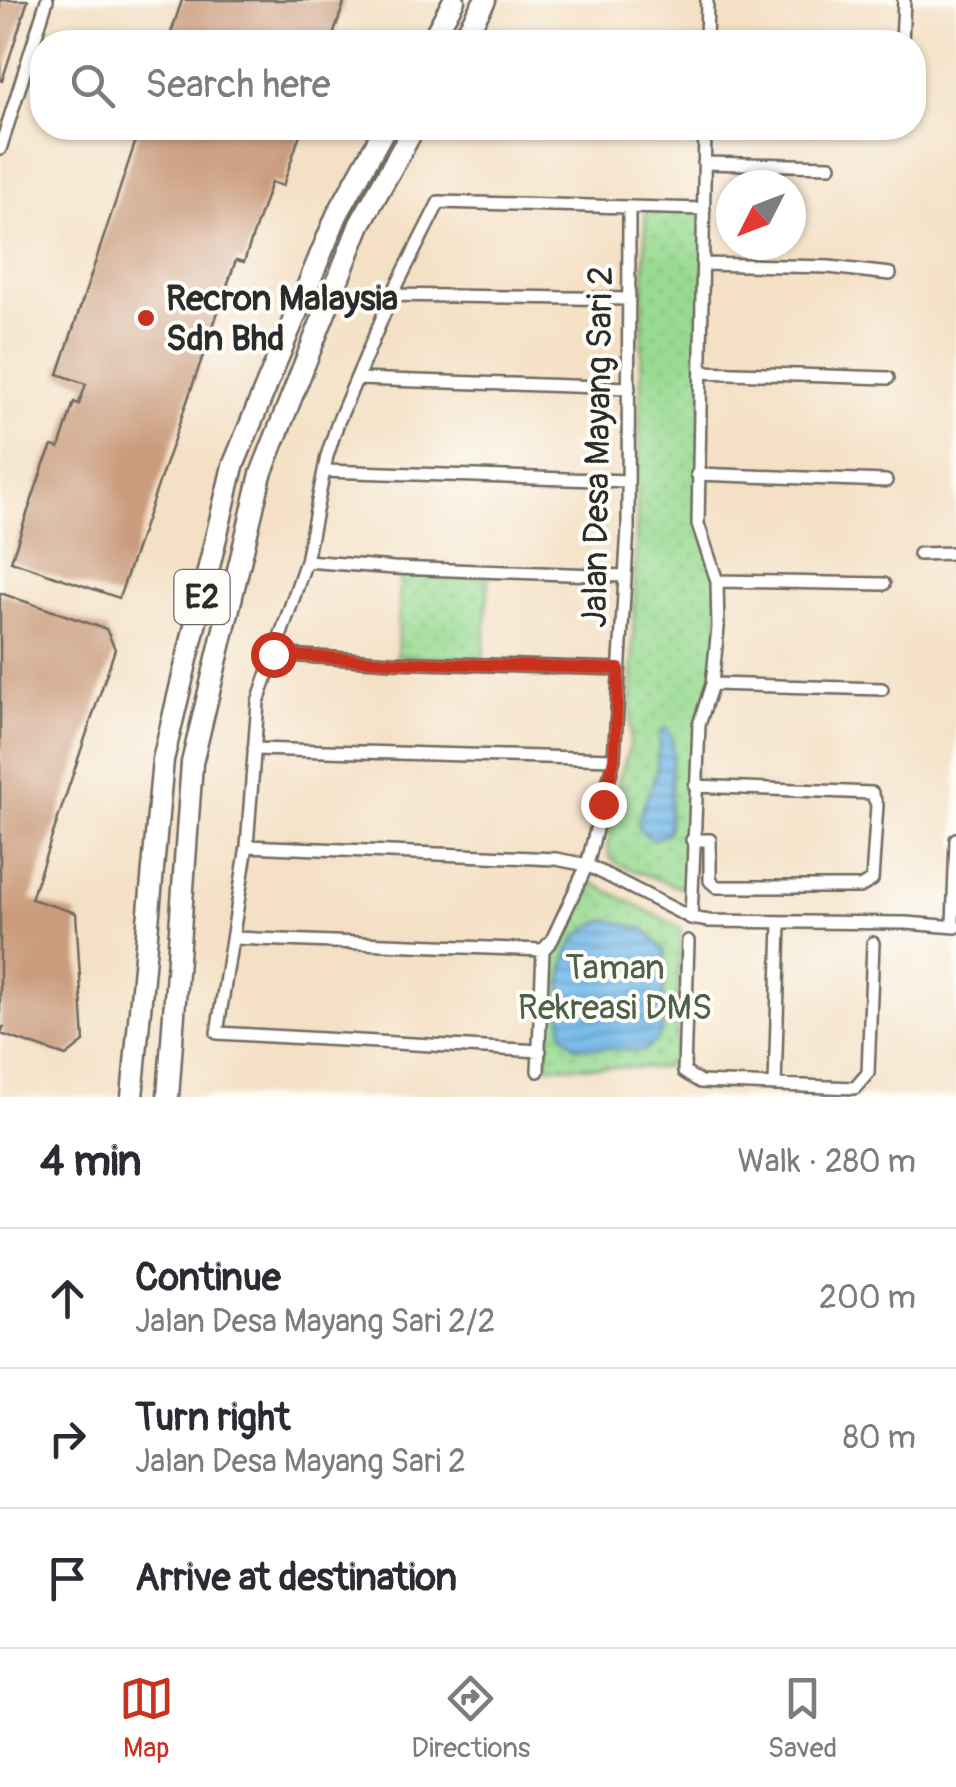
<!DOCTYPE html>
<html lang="en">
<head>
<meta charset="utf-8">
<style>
	body { margin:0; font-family:Pangolin,sans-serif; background:#f7f7f7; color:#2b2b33 }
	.compass { position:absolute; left:716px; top:170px; width:90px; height:90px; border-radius:50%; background:#fff; box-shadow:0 2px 8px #0004; rotate:228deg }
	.stop { position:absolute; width:30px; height:30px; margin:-22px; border:8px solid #c8321e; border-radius:50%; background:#fff }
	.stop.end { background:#c8321e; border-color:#fff; box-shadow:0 2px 10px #0008 }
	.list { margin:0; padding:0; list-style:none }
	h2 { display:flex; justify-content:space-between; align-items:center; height:130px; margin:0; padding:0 40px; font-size:42px }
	h2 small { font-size:32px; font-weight:400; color:#7c7c81 }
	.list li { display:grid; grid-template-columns:65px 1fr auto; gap:30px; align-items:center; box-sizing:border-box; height:140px; padding:0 40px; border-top:2px solid #e1e1e2 }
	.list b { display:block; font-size:38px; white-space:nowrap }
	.list p { margin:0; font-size:32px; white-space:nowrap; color:#7c7c81 }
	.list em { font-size:32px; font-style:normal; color:#7c7c81 }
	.icon { flex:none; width:55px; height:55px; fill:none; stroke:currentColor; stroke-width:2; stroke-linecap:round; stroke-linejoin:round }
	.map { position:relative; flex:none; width:956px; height:1097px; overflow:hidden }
	.search { position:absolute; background:#fff; box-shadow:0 2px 8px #0004; left:30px; right:30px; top:30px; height:110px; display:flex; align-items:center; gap:25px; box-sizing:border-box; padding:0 35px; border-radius:40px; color:#7c7c81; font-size:38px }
	.sheet { height:550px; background:#fff }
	nav { display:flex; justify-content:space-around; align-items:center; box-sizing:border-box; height:140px; border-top:2px solid #e1e1e2; background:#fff; font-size:28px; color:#7c7c81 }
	nav a { display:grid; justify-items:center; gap:5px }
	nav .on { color:#c8321e }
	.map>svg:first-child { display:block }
</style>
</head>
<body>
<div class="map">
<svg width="956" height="1097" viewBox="0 0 956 1097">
	<defs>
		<pattern id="park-dots" width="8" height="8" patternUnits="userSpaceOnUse" patternTransform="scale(2.5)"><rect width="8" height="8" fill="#99da92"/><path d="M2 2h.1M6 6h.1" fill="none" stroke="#84bb7e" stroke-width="1.8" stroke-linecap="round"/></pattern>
		<pattern id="water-rules" width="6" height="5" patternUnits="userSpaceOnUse" patternTransform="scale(2.5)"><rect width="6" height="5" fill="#73baea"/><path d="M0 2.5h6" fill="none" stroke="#5f97be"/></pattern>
	</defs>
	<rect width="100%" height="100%" fill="#fdfcf7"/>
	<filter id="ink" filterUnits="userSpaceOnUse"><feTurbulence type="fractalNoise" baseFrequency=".01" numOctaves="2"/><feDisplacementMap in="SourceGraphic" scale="20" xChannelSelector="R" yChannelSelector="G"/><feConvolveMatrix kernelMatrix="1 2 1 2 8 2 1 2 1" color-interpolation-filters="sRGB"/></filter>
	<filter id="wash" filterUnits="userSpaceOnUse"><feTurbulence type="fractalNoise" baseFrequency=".0048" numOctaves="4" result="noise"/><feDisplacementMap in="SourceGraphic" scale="40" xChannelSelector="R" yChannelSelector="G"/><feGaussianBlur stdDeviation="2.25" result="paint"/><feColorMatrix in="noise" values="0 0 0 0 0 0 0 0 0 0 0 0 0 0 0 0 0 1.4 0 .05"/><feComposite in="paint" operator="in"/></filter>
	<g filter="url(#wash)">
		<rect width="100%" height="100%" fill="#f4e0c5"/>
		<path fill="url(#park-dots)" stroke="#62825e" stroke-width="2.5" d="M 646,207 L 707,207 L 699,516 L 719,581 L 720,659 L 696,723 L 688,883 L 681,888 L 619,865 L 610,858 L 607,848 L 619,778 L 630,746 Z
			M 400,575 L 489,578 L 483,659 L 397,656 Z
			M 589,881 L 681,928 L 676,1052 L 672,1062 L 662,1068 L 546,1066 L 554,954 Z"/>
		<path fill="url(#water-rules)" stroke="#4f728a" stroke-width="2.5" d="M 667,729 L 673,741 L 669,830 L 667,834 L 652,840 L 639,829 L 638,821 L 656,773 L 661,730 Z
			M 609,920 L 644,929 L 665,952 L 662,1031 L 655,1042 L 643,1051 L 576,1047 L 562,1033 C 562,988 554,931 609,920 Z"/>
		<g id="blocks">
			<path fill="#ca9b7d" d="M 0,0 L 28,0 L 2,81 L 0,80 Z
				M 182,0 L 345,0 L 331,42 L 168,42 Z
				M 140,128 L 302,128 L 283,186 L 271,182 L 244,262 L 236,260 L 119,598 L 11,561 L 44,464 L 52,446 L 59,448 L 74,402 L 79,404 L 86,384 L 58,374 Z
				M 0,593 L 106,629 L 115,649 L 31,899 L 76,913 L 84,1042 L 66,1056 L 1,1034 L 4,1027 L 0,1027 Z"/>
		</g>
	</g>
	<g filter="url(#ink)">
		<use href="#blocks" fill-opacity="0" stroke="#716a61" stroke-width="2.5"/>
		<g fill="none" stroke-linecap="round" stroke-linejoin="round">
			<g stroke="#716a61" stroke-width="16">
				<path id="minor" d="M 706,42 L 707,0
					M 902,42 L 904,0
					M 0,149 L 47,0
					M 704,163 L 830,166
					M 703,264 L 829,267 L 890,274
					M 392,295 L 629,299
					M 701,372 L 888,378
					M 358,379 L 629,388
					M 324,471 L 628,481
					M 697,474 L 886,481
					M 919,554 L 956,553
					M 306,561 L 394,568 L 625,576
					M 717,581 L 884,584
					M 273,654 L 391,662 L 619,669
					M 712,684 L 882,689
					M 254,749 L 614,759
					M 692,840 L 710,840 L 710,881 L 717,887 L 860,887 L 872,880 L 877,805 L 872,793 L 695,786
					M 247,846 L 556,859 L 587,865 L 691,918 L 709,921 L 906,923 L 956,927
					M 691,918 L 699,725 L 712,684 L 718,628 L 717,581 L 698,524 L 705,128
					M 953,926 L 956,839
					M 233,938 L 543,950
					M 688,941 L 684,1072 L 700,1082 L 855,1088 L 868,1073 L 873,943
					M 540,1051 L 217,1033 L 247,846 L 258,702 L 306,561 L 327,456 L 338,422 L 392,295 L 439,202 L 704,209
					M 538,1071 L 543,950 L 552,940 L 587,865 L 614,759 L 628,528 L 629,207
					M 775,1085 L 780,924"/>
			</g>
			<g stroke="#716a61" stroke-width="25">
				<path id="motorway" d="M 431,42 L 454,0
					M 461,42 L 485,0
					M 132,1097 L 163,760 L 233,466 L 337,215 L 385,128
					M 168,1097 L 192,763 L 261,474 L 360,224 L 414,128"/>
			</g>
			<use href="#minor" stroke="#fff" stroke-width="11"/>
			<use href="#motorway" stroke="#fff" stroke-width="20"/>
		</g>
	</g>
	<g fill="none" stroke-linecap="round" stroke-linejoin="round" filter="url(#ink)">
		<path stroke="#c8321e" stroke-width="12" d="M 273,654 L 391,662 L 619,669 L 614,759 L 603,804"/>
	</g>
	<circle fill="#c8321e" stroke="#fdfcf7" stroke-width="4" cx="146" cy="318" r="10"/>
	<g text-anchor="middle" stroke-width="8" stroke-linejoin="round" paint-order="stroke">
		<rect fill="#fdfcf7" stroke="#6a6a68" stroke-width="2.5" x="174.5" y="570" width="55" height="54" rx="8"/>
		<g font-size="32" font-weight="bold" fill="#2b2b2b">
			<text x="202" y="608">E2</text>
		</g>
		<g font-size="35" font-weight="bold" fill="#2b2b2b" stroke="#fdfcf7" text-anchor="start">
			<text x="166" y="310">Recron Malaysia<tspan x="166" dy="40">Sdn Bhd</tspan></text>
		</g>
		<g font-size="35" fill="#2b2b2b" stroke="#fdfcf7">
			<text transform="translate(597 447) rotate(-89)" y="12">Jalan Desa Mayang Sari 2</text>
		</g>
		<g font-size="35" fill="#4c604a" stroke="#fdfcf7">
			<text x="615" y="979">Taman<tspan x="615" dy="40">Rekreasi DMS</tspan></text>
		</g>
	</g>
</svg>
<svg class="compass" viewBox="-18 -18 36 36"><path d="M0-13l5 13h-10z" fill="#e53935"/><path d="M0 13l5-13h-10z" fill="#7c7c81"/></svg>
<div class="stop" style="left:273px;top:654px"></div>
<div class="stop end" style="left:603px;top:804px"></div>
<div class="search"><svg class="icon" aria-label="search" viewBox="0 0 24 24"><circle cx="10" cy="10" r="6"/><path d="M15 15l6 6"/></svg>Search here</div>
</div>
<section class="sheet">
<h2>4 min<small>Walk · 280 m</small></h2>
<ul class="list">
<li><svg class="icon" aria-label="ahead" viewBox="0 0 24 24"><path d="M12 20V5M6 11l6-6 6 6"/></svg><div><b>Continue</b><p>Jalan Desa Mayang Sari 2/2</p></div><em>200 m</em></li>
<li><svg class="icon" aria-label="right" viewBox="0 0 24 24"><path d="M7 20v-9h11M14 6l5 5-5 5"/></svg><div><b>Turn right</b><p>Jalan Desa Mayang Sari 2</p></div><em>80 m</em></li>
<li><svg class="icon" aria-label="arrive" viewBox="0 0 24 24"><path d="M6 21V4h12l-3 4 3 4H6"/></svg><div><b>Arrive at destination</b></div></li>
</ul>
</section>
<nav>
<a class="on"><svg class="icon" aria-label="map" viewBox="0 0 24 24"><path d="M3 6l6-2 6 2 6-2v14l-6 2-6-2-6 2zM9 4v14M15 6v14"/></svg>Map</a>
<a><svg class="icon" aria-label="directions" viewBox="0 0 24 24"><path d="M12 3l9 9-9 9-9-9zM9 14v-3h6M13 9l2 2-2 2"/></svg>Directions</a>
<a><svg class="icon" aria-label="saved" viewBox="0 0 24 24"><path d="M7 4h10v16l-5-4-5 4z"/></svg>Saved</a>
</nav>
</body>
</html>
